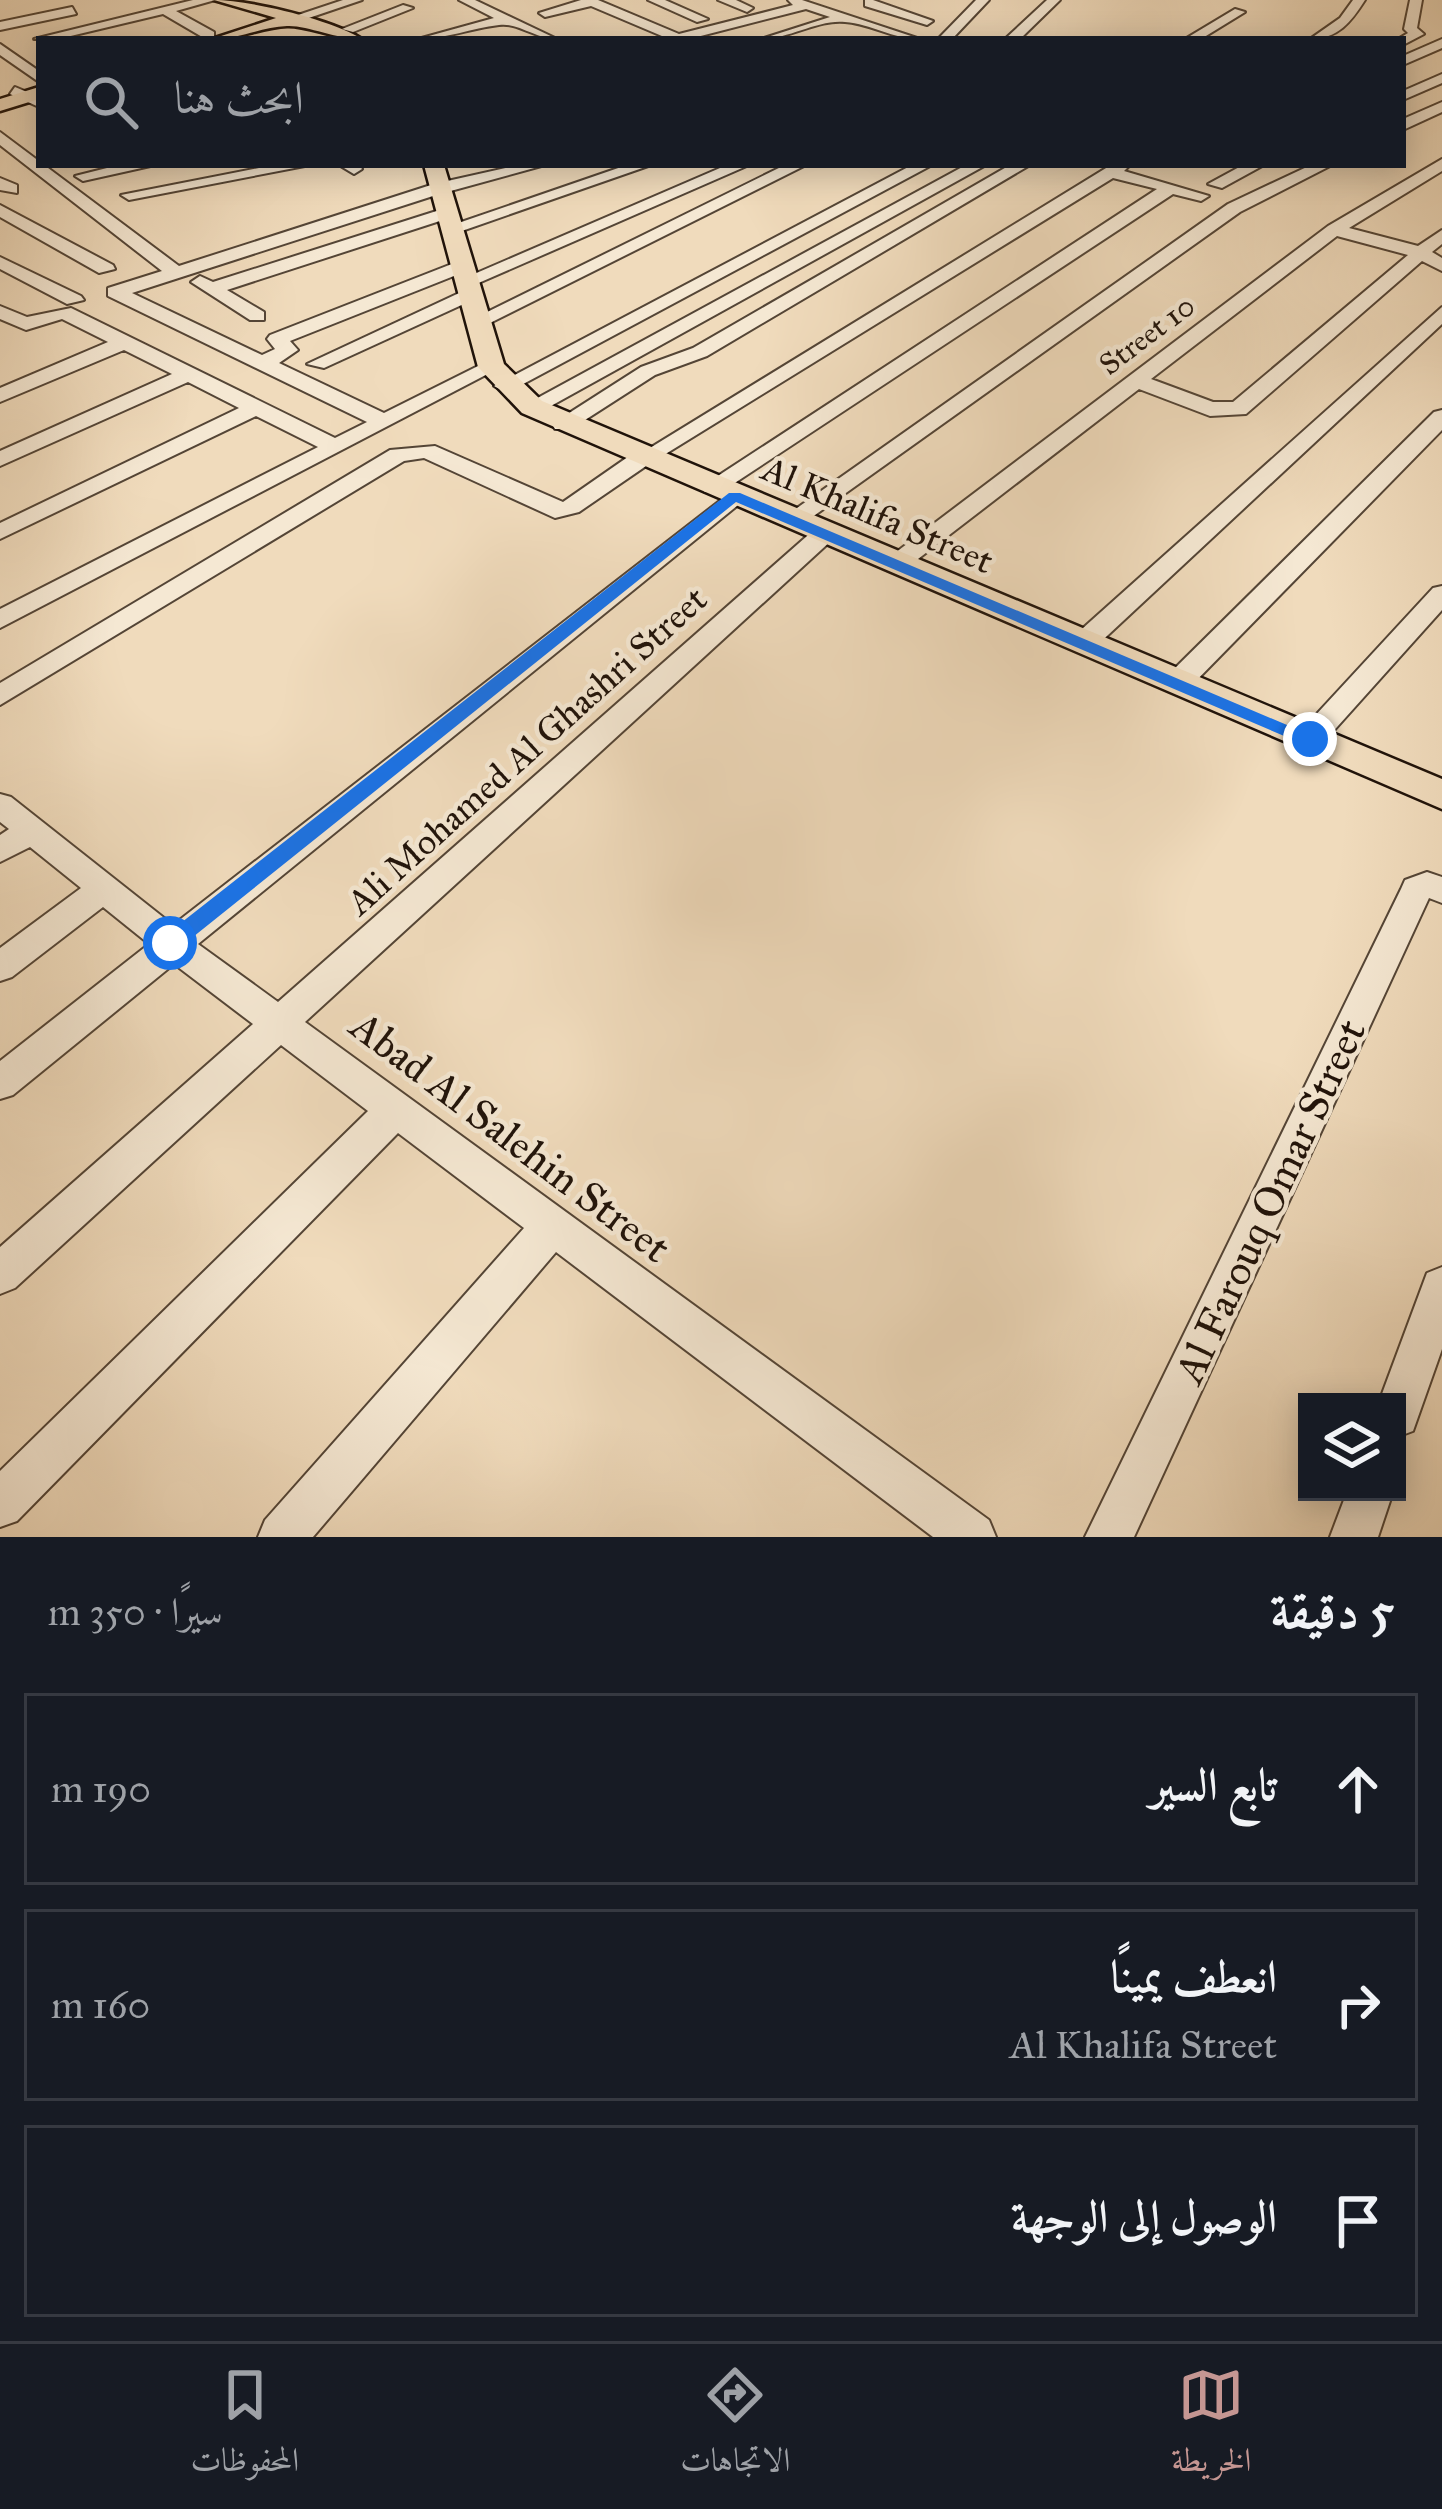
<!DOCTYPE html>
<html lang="ar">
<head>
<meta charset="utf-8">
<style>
	body { margin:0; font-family:"IM FELL Great Primer",Amiri,serif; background:#20242c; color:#f1f3f6; direction:rtl }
	.controls { position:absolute; right:36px; bottom:36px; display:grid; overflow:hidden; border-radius:0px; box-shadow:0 6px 30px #0003 }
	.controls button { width:108px; height:108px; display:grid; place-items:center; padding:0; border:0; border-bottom:3px solid #363941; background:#171b24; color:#f1f3f6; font:60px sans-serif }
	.stop { position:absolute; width:36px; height:36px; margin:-27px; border:9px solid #1a73e8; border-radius:50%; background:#fff }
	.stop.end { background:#1a73e8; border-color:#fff; box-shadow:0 3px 12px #0008 }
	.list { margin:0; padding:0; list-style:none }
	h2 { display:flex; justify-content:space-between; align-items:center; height:156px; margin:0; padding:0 48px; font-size:51px }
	h2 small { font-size:39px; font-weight:400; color:#9ea1a6 }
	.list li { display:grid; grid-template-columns:78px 1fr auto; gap:36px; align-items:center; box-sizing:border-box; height:192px; margin:0 24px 24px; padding:0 24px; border:3px solid #363941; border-radius:0px }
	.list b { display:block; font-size:45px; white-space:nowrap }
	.list p { margin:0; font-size:39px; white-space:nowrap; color:#9ea1a6 }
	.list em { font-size:39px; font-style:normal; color:#9ea1a6 }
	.icon { flex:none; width:66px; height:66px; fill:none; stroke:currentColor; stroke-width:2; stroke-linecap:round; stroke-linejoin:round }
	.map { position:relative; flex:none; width:1442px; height:1537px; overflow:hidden; direction:ltr }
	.search { position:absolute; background:#171b24; box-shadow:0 6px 30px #0003; left:36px; right:36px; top:36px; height:132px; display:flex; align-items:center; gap:30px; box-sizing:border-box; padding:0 42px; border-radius:0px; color:#9ea1a6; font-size:45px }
	.sheet { height:804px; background:#171b24 }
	nav { display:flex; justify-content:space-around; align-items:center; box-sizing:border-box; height:168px; border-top:3px solid #363941; background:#171b24; font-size:33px; color:#9ea1a6 }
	nav a { display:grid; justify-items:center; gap:6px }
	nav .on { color:#c59692 }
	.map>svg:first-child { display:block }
</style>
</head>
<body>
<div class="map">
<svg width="1442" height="1537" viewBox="0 0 1442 1537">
	<rect width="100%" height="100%" fill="#f0dbbc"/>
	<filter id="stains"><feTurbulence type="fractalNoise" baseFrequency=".00167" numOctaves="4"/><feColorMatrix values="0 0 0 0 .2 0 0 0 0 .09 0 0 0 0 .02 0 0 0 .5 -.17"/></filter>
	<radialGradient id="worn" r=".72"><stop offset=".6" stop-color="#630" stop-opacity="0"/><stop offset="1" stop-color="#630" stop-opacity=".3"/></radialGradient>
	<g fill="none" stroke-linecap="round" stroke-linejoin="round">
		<g stroke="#544536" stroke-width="4">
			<path id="minor" d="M 193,0 L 215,0 L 176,11 L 214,32 L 214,38 L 204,38 L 163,14 L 58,39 L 34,39 Z
				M 343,0 L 362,0 L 294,23 L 283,20 Z
				M 459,0 L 475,0 L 557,39 C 536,39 517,22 499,25 C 471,28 447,39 418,39 L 494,18 Z
				M 581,0 L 598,0 L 679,34 L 793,5 L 788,0 L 802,0 L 920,39 C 893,39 871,24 845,22 C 819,19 789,39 761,39 L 830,17 L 806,9 L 689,39 L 669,39 L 591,6 L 545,17 L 539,13 Z
				M 648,0 L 665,0 L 708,19 L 697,22 Z
				M 718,0 L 736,0 L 753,8 L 747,12 Z
				M 865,0 L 873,0 L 933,21 L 927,25 L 865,6 Z
				M 976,0 L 989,0 L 952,39 L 938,39 Z
				M 1047,0 L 1060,0 L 1020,39 L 1005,39 Z
				M 1353,0 L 1365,0 C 1351,22 1338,39 1310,39 L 1340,18 Z
				M 1410,0 L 1422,0 L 1417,28 L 1424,34 L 1403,45 L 1403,39 L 1398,39 L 1408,33 L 1404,29 Z
				M 403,5 L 413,8 L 353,32 L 342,29 Z
				M 72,7 L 76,14 L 0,30 L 0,22 Z
				M 1235,9 L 1245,12 L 1201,39 L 1185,39 Z
				M 1442,39 L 1442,48 L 1403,65 L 1403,56 Z
				M 0,44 L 39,71 L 39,82 L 0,55 Z
				M 1442,74 L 1442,83 L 1403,100 L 1403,91 Z
				M 15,87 L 39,97 L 39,107 L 10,94 Z
				M 1442,102 L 1442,112 L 1403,130 L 1403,119 Z
				M 0,132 L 179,266 L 434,184 L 519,165 L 545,165 L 436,195 L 132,293 L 262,355 L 275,349 L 267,339 L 270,335 L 462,260 L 471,266 L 469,270 L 290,341 L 298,350 L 279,363 L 384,413 L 484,363 L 501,367 L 0,628 L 0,609 L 318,447 L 256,416 L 0,539 L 0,523 L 239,408 L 188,382 L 0,466 L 0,451 L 172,374 L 124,350 L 0,402 L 0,388 L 108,342 L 62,319 L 26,330 L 0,319 L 0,306 L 27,317 L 71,308 L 335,438 L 367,422 L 108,296 L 108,288 L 162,271 L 0,145 Z
				M 1442,159 L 1442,171 L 1349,228 L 1418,246 L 1442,230 L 1442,244 L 1432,252 L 1442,258 L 1442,271 L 1422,261 L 1246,414 L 1210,416 L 1139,389 L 905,569 L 887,569 L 883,564 L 887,559 L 1328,226 ZM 1337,236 L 1408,255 L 1233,402 L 1213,402 L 1151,379 Z
				M 119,165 L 155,165 L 83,181 L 75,176 Z
				M 274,165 L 310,165 L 129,200 L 121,195 Z
				M 339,165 L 359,165 L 362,169 L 354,174 Z
				M 627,165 L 651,165 L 456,233 L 441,229 Z
				M 727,165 L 749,165 L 474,285 L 458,281 Z
				M 785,165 L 806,165 L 486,325 L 469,321 Z
				M 912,165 L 932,165 L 512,390 L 505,392 L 494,386 Z
				M 966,165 L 986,165 L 540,412 L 524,412 L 521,407 Z
				M 1010,165 L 1030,165 L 707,356 L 655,375 L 571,429 L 555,429 L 552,424 L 641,367 L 693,348 Z
				M 1111,165 L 1130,165 L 1124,171 L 1209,196 L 1201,201 L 1173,194 L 721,492 L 705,492 L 701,487 L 1157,189 L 1113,178 L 646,466 L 579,512 L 555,518 L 424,458 L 404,461 L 0,705 L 0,683 L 390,450 L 435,446 L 563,502 L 635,452 L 645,451 Z
				M 1243,165 L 1264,165 L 1222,188 L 1208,184 Z
				M 1311,165 L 1332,165 L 1240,212 L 801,525 L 792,527 L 780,520 L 1228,204 Z
				M 0,178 L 17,185 L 17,193 L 0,190 Z
				M 0,205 L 113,265 L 115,269 L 99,273 L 0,217 Z
				M 446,208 L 455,213 L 452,217 L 227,290 L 264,312 L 264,320 L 250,320 L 191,282 L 200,276 L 213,282 Z
				M 0,257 L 81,296 L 84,300 L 67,304 L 0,269 Z
				M 472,287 L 482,293 L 479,297 L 324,368 L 307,364 Z
				M 1442,307 L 1442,324 L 1093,649 L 1073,649 L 1069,643 L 1073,637 Z
				M 1442,410 L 1442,430 L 1187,690 L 1167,690 L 1163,683 L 1167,676 L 1434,412 Z
				M 735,489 L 747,496 L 743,501 L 198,944 L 278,1002 L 815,529 L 833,529 L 836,534 L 833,539 L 305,1022 L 989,1520 L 996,1537 L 933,1537 L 556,1252 L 313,1537 L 258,1537 L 265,1520 L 524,1228 L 398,1133 L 17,1521 L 0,1527 L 0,1471 L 368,1111 L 281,1045 L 15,1288 L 0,1294 L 0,1247 L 253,1024 L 174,964 L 13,1095 L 0,1099 L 0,1061 L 149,944 L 103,907 L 12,977 L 0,981 L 0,948 L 81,888 L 30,847 L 0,862 L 0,835 L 9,829 L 0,822 L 0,794 L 11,797 L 173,925 Z
				M 1442,586 L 1442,610 L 1320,746 L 1300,746 L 1295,739 L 1300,732 L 1433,588 Z
				M 1427,872 L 1442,877 L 1442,903 L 1429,898 L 1134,1537 L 1085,1537 L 1401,889 L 1405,880 Z
				M 1442,1267 L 1442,1349 L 1413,1431 L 1397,1437 L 1397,1402 L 1379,1402 L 1427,1273 Z
				M 1347,1492 L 1393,1492 L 1378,1537 L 1330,1537 Z"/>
		</g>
		<g stroke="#20130a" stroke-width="5">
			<path id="major" d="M 214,0 C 250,0 333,20 362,39 C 335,39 307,25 287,26 C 262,27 239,39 212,39 L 276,18 Z
				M 39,87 L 39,99 L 0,111 L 0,99 Z
				M 424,165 L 444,165 L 504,364 L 542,401 L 1442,779 L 1442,809 L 522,413 L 478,367 Z"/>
		</g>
		<use href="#minor" fill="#f5e8d3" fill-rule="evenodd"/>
		<use href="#major" fill="#f0dbbc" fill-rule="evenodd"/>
	</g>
	<path fill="#1a73e8" d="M 729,493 L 740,493 L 1320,739 L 1317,744 L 1303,744 L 736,502 L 178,949 L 163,949 L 163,937 Z"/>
	<g text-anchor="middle" stroke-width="9" stroke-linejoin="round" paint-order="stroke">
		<g font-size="30" fill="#20130a" stroke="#f5e8d3">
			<text transform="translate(1147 335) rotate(-37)" y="10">Street 10</text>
		</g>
		<g font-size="36" fill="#20130a" stroke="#f5e8d3">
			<text transform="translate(878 514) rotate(23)" y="13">Al Khalifa Street</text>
			<text transform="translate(526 750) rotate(-42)" y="13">Ali Mohamed Al Ghashri Street</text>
		</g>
		<g font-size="42" fill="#20130a" stroke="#f5e8d3">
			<text transform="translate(511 1136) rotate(37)" y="15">Abad Al Salehin Street</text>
			<text transform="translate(1269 1201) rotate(-65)" y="15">Al Farouq Omar Street</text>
		</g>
	</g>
	<rect width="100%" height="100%" filter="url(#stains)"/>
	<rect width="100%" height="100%" fill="url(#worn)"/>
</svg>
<div class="controls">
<button><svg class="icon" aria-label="layers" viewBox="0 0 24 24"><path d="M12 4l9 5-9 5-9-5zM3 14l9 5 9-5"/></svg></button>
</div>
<div class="stop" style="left:170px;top:943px"></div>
<div class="stop end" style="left:1310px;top:739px"></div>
<div class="search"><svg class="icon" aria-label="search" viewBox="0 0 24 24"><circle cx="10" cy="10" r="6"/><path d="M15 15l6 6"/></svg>ابحث هنا</div>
</div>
<section class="sheet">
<h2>5 دقيقة<small>سيرًا · 350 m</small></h2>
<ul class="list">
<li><svg class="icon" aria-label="ahead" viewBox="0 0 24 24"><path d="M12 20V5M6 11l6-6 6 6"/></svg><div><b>تابع السير</b></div><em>190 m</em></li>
<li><svg class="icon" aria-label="right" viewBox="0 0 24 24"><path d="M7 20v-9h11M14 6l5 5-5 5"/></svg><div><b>انعطف يمينًا</b><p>Al Khalifa Street</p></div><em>160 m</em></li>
<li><svg class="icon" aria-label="arrive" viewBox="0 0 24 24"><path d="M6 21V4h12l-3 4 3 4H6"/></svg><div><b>الوصول إلى الوجهة</b></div></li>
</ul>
</section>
<nav>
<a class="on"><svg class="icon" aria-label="map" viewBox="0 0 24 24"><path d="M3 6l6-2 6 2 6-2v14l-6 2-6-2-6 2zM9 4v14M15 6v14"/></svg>الخريطة</a>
<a><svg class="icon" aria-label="directions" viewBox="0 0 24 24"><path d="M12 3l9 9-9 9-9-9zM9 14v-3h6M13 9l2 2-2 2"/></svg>الاتجاهات</a>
<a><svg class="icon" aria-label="saved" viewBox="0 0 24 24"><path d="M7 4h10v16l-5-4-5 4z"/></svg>المحفوظات</a>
</nav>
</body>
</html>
